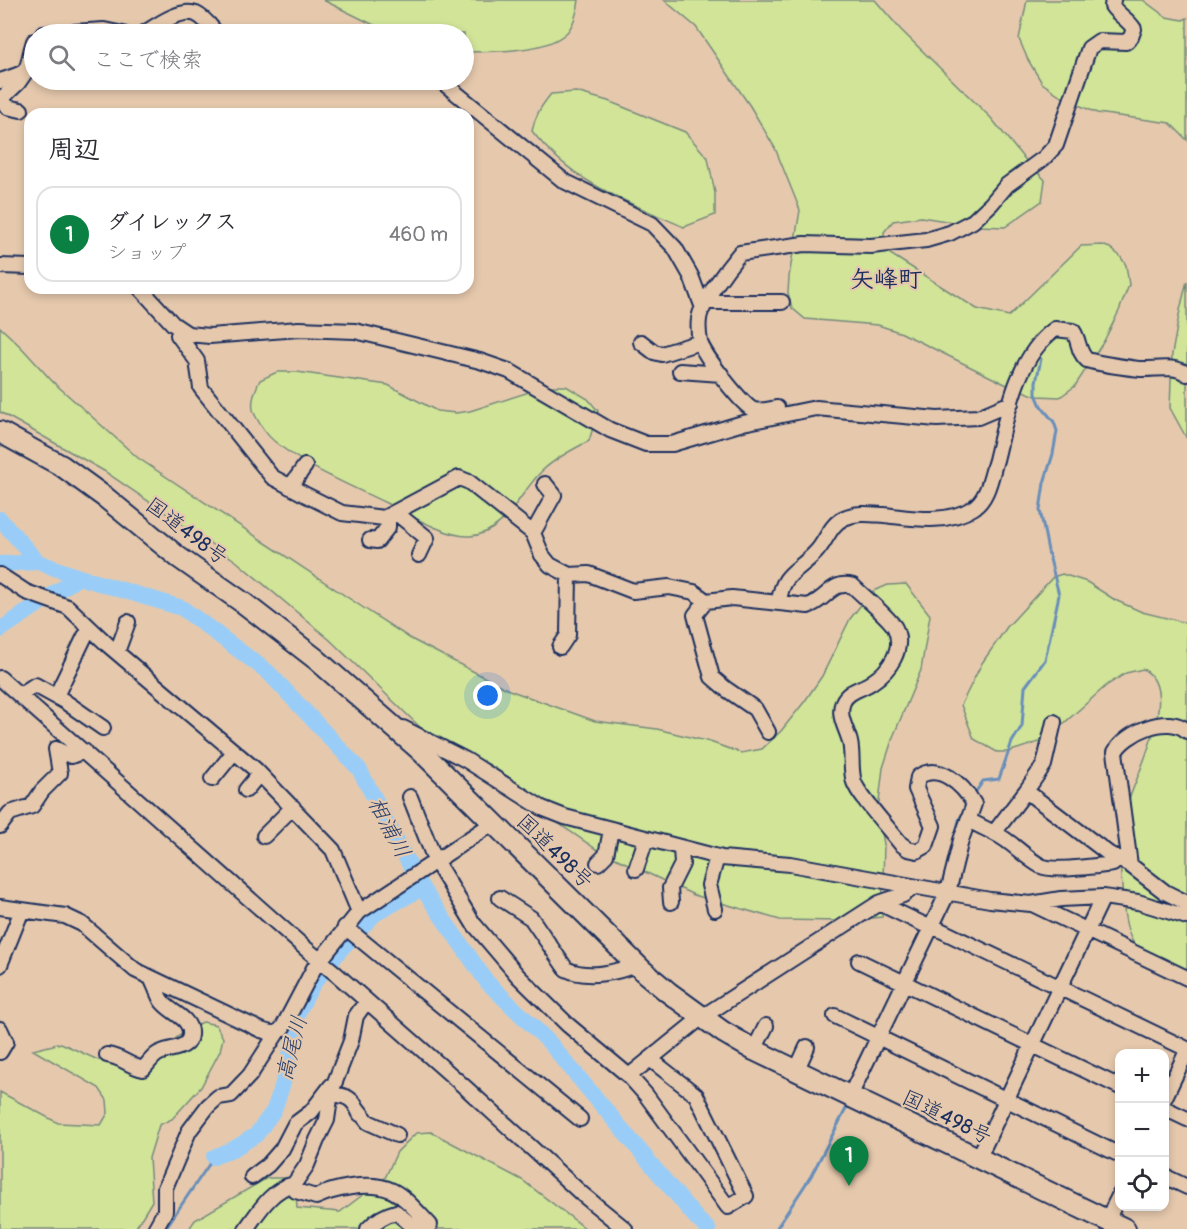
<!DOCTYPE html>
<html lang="ja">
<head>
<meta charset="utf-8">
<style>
	body { margin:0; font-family:Pangolin,"Klee One",sans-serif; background:#f2f2f3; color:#2b2b33 }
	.controls { position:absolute; right:18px; bottom:18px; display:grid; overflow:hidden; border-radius:12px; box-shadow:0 3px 9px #0003 }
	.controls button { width:54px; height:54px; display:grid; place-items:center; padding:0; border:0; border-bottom:2px solid #e1e1e2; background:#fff; color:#2b2b33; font:30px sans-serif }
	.you { position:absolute; left:488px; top:696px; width:21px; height:21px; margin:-15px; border:4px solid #fff; border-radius:50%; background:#1a73e8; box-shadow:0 0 0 9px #1a73e833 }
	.badge { display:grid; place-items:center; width:39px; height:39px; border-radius:50%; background:#0b8043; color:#fff; font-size:20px; font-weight:700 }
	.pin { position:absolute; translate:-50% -50px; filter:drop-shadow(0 2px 3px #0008) }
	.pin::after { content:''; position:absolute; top:32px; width:21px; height:18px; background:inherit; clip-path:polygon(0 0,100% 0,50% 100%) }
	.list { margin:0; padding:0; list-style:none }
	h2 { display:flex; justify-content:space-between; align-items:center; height:78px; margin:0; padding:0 24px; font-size:26px }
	h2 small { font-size:20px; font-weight:400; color:#7c7c81 }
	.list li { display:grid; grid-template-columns:39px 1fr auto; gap:18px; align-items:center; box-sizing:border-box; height:96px; margin:0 12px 12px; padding:0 12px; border:2px solid #e1e1e2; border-radius:18px }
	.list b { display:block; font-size:22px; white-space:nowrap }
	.list p { margin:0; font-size:20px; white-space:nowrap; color:#7c7c81 }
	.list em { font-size:20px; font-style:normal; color:#7c7c81 }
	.icon { flex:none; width:33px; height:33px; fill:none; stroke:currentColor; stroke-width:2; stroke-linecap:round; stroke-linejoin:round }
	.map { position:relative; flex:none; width:1187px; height:1229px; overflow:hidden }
	.search { position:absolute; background:#fff; box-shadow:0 3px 9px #0003; left:24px; top:24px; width:450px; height:66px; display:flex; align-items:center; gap:15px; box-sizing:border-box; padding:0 21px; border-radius:33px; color:#7c7c81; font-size:22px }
	.panel { position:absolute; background:#fff; box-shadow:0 3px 9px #0003; left:24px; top:108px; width:450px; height:186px; border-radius:18px }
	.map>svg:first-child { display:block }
</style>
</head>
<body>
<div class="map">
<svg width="1187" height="1229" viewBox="0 0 1187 1229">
	<rect width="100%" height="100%" fill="#e6c9ad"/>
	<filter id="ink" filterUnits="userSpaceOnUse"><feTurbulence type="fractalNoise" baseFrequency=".0167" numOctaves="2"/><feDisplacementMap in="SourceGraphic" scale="12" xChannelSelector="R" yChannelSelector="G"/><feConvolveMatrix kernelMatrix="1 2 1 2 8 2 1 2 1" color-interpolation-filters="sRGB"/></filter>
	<g filter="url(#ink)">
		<path fill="#d1e498" stroke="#768a7b" stroke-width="1.5" d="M 323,0 L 579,0 C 578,10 573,28 565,34 C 543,53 491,51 464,52 L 464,34 L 392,34 Z
			M 664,0 L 875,0 L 901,30 L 991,118 L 1021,155 L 1045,180 L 1042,201 L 1005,227 L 978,226 L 921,217 L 893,221 L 884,232 L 884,250 L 977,309 L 1009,316 L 1081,246 L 1102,245 L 1110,248 L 1120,256 L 1126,265 L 1129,285 L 1119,311 L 1104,341 L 1075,386 L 1060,397 L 1036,396 L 1005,384 L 902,333 L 878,325 L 805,319 L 792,308 L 788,293 L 789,277 L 800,210 L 775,148 L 750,106 L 696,27 Z
			M 1027,0 L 1143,0 L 1166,17 L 1183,20 L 1187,18 L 1187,140 L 1170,123 L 1097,113 L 1067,100 L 1042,83 L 1028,60 L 1019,39 Z
			M 576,92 L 608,101 L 685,132 L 708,158 L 715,193 L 715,215 L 684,227 C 627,202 571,182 532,131 C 535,116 541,106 551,94 Z
			M 1187,281 L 1187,439 L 1170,408 L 1172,354 L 1180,310 Z
			M 0,327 L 21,347 L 52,381 L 138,458 L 359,605 L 411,639 L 509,690 L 595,721 L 657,729 L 710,742 L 741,753 L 762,749 L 781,731 L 805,701 L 822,676 L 850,619 L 871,592 L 888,585 L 906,584 L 930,615 L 921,670 L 893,737 L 883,768 L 878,810 L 884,844 L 882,917 L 841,921 L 780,920 L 694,895 L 596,849 L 424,731 L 330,640 L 236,561 L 104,471 L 0,412 Z
			M 277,372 L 297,372 L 388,385 L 437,411 L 456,413 L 470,411 L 548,386 L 566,386 L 588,399 L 598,411 L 589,441 C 573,449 556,458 543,470 C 520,491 506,534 470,536 C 448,538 406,513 386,503 C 347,484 307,468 274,441 C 267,435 259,423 255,415 C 249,405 255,390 260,380 Z
			M 1062,574 L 1087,582 L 1115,600 L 1142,612 L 1187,623 L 1187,972 C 1176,968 1153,962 1144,956 C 1127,942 1124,917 1123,897 C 1121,875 1118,851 1120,829 C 1125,792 1187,693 1143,669 L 1126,673 L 1107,685 L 1045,740 L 1008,752 L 997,752 L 974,739 L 961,705 L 982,663 L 1007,627 L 1053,577 Z
			M 203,1022 L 216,1025 L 223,1038 L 220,1051 L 201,1087 L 172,1119 L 159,1125 L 149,1158 L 152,1201 L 135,1229 L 0,1229 L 0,1092 L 58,1123 L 101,1125 L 108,1113 L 107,1100 L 99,1088 L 33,1050 L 61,1043 L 98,1060 L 144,1064 L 189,1028 Z
			M 431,1132 L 522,1180 L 586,1229 L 189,1229 L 195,1220 L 267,1178 L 295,1178 L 297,1208 L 340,1212 L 385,1178 L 397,1152 L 416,1133 Z"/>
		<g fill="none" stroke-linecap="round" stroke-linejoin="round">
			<path stroke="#678eba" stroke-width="3" d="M 973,796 L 983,781 L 999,779 L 1012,742 L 1022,726 L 1025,687 L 1045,660 L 1059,595 L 1048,551 L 1040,510 L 1044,483 L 1053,454 L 1057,431 L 1054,422 L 1041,406 L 1036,394 L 1036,382 L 1041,359
				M 955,837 L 959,820 L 965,809
				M 941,886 L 947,869
				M 926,922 L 938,895
				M 900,976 L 923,927
				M 874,1030 L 896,984
				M 848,1083 L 870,1038
				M 165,1229 L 214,1157
				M 776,1229 L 811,1176 L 847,1107"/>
			<path stroke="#99cdf7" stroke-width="16" d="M 0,519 L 38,562 L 79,577 L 182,608 L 268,672 L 359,769 L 422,888 L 487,982 L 548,1041 L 697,1219 L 708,1229
				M 0,564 L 38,562
				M 0,630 L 79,577
				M 214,1157 L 235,1148 L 256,1135 L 274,1110 L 287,1071 L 298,1012 L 313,984 L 342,948 L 375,914 L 422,888"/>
			<g stroke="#1b2f5e" stroke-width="18">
				<path id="minor" d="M 43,34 L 104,30 L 123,34
					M 143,34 C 156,26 180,8 196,14 C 205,18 211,27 217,34
					M 440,80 L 564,181 L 652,224 L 675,248 L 691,276 L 703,308
					M 0,81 C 35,70 24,72 34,41
					M 21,110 L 7,107 L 2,98 L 18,83 L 27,70
					M 0,266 L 30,267
					M 140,288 L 173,324 L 188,334 L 210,336 L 299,329 L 355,331 L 480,361 L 509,371 L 610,430 L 646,444 L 672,444 L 743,423 L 816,408 L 937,419 L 978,417 L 1011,403
					M 707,302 L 782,302
					M 178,335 L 197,361 L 201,388 L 272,477 L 304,494 L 342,513 L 384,518 L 459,478 L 469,482 L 533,533 L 542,555 L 550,565 L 569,575 L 589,574 L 633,591 L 669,587 L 694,592 L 706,601
					M 641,342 L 654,352 L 662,354 L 700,342
					M 680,371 L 721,374
					M 777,408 C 770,409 762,412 754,410 C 743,407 703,354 700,342 C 699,336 698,326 699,319 C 701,302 729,266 740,253 L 804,244 L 871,246 L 926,240 L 950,233 L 973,221 L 991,204 L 1007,185 L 1044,158 L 1056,145 L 1089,48 L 1099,41 L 1126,42 L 1131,37 L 1134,29 C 1128,19 1118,15 1112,6 L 1113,0
					M 290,487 L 305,466
					M 395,512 L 427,538 L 419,555
					M 533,533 L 554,495 L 545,484
					M 370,540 L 377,541 L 388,527 L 388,516
					M 0,575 L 26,592 L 68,607 L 108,645 L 256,770 L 333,850 L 359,912
					M 779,602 C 782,573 797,572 815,553 C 826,543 829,525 844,518 C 857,512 870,514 884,515 C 913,518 946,525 973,508 C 988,499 991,476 996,460 C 1007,416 1016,357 1055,329 L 1073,331 C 1080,341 1077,351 1087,360 C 1104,365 1123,367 1140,369 C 1156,370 1173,364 1187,374
					M 560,647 L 568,635 L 569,575
					M 117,652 L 128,622
					M 0,678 L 305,948 L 335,973 L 467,1089 L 582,1194 L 625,1229
					M 20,695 L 35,685 L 64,701 L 103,728
					M 56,696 L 85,636
					M 1054,722 L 1044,765 L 1026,791 L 1109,854 L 1130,865
					M 403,728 L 466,760 L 542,808 L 565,817 L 722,858 L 790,864 L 990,900 L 1031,904 L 1061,899 L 1103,897 L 1138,902 L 1187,917
					M 1187,731 C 1168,713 1125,733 1115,752 L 1130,865 L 1165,892 L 1187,903
					M 768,732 L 755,709 L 726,689 L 712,677 L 695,615 L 706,601 L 732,598 L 808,606 C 828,599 831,580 853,586 C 863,596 890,618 895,628 C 905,649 889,671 872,682 C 863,689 848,690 843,702 C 837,716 847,729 850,742 C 853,755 850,769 854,782 C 858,795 891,831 901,844 L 908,849 L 917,851 L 926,846 L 933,826 L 916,789 L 918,777 C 939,762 963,785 974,804 L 961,840 L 948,892 L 850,1096
					M 212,779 L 234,752
					M 246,790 L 259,774
					M 410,797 L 435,860 L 473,923 L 518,976 L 568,1025 L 629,1076 L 646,1095 L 728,1207 L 746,1196 L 696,1095 L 650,1059
					M 968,820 L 994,833 L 1026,791
					M 0,826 L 10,813 L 32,806 L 42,791 L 60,773 L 56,749 L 71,756 L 84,751
					M 994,833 C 1012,841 1024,857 1041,866 C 1053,872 1098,866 1113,864
					M 264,836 L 293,807
					M 598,863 L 606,855 L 611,830
					M 636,869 L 646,839
					M 500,898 L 531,918 L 566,969 C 586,979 617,973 637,964
					M 671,902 L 670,888 L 682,864 L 681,848
					M 879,903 L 931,928
					M 1032,904 L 1187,978
					M 0,907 L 65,916 L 82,924 L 135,970 L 261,1030 C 270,1033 277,1036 283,1027 L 314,968 L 359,912 L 493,823
					M 715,909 L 709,885 L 717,857
					M 932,926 L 1187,1049
					M 345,927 L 580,1119
					M 859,961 L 1120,1087
					M 0,965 L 22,910
					M 835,1016 L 1120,1155
					M 0,1029 L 6,1042 L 0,1052
					M 754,1050 L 766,1026
					M 107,1055 C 122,1057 129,1066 143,1069 C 147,1065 151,1059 156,1055 C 166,1047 189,1051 190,1035 C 192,1017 169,1013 161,1000 C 157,993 155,985 151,978
					M 796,1071 L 807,1047
					M 629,1076 L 702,1017 L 879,903 L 903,895 L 914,887
					M 330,1094 C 347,1095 354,1099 360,1114
					M 1164,1099 L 1187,1051
					M 357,1108 L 368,1122 L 397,1135
					M 1164,1108 L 1187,1119
					M 978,1159 L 1103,897
					M 1164,1176 L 1187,1187
					M 252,1177 L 268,1165 L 282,1149 L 295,1124 L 311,1112 L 331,1086
					M 294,1184 L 296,1191 L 316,1197 C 328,1191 338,1189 351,1187 C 394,1181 402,1196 430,1225 L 426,1229
					M 1107,1220 L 1120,1194
					M 155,1229 L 165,1211 L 165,1188 L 189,1131 L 208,1106 L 218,1097 L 231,1095 L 250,1075 L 277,1033
					M 246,1229 C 259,1211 272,1189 294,1184 L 307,1165 L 317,1140 L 327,1120 L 331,1092 L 351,1041 L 356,1016 L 366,1002
					M 368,1229 C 376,1220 384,1215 396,1212 L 416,1229"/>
			</g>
			<g stroke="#1b2f5e" stroke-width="24">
				<path id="highway" d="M 0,432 L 62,466 L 106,498 L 178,557 L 245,604 L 316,659 L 420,750 L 643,971 L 668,992 L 723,1032 L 754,1050 L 1125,1229"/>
			</g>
			<use href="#minor" stroke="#e6c9ad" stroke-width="14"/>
			<use href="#highway" stroke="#e6c9ad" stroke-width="20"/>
		</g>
	</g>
	<g text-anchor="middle" stroke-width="4.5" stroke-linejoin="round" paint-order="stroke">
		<g font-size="21" fill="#1b2f5e" stroke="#e6c9ad">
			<text transform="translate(187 531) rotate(37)" y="7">国道498号</text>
			<text transform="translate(555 851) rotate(44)" y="7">国道498号</text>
			<text transform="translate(947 1117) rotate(26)" y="7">国道498号</text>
		</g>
		<g font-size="22" font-style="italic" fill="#283f6d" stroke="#e6c9ad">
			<text transform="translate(390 827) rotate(62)" y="8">相浦川</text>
			<text transform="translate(291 1048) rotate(-76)" y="8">高尾川</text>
		</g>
		<g font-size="24" font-weight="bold" fill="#1b2f5e" stroke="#e6c9ad">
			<text x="886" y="287">矢峰町</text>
		</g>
	</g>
</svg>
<div class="controls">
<button>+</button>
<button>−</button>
<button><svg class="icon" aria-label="locate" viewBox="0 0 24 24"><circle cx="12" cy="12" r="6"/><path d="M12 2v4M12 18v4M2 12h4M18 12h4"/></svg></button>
</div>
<div class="you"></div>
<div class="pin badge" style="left:849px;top:1186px">1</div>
<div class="search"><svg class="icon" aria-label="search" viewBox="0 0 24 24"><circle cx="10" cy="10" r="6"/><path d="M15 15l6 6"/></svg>ここで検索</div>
<section class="panel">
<h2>周辺<small></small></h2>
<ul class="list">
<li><span class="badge">1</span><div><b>ダイレックス</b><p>ショップ</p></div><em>460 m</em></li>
</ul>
</section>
</div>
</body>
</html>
